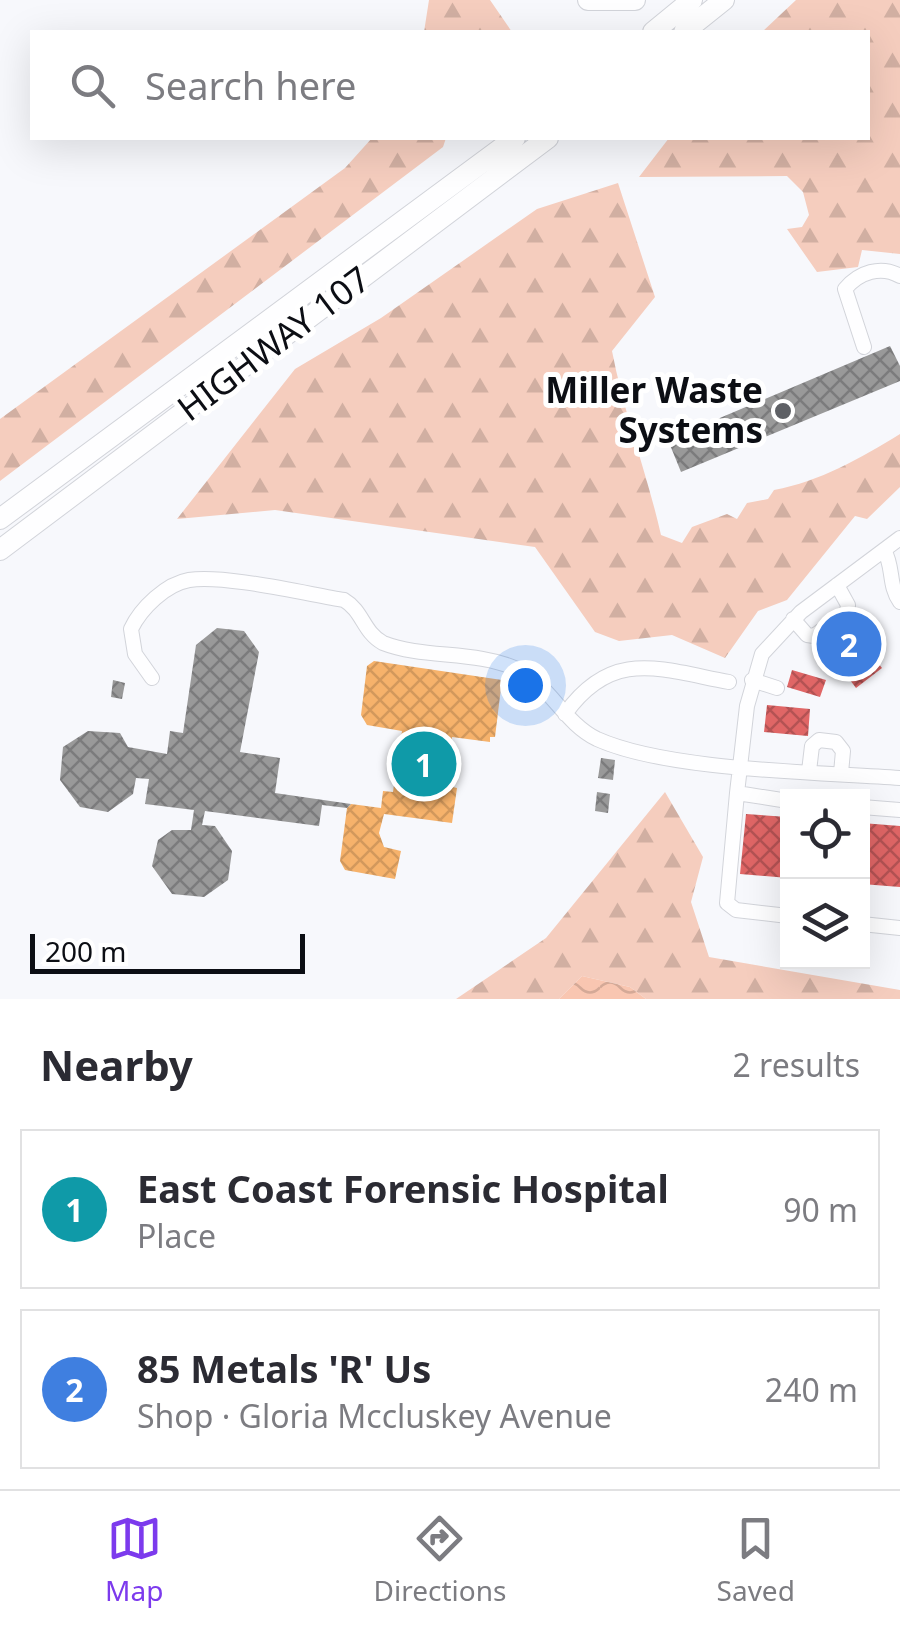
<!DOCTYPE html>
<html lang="en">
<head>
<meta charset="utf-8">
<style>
	body { margin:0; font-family:"Noto Sans",sans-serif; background:#f7f7f7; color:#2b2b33 }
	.controls { position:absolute; right:30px; bottom:30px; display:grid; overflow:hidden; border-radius:0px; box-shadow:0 10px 40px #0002 }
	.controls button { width:90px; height:90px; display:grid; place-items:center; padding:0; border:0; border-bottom:2px solid #e1e1e2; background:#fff; color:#2b2b33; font:50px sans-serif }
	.scale { position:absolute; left:30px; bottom:25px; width:275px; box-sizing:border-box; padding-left:10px; border:5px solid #0c0e14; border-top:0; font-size:28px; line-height:35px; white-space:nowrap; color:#0c0e14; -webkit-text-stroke:8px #fff; paint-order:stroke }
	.you { position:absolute; left:525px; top:685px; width:35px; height:35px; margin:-25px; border:8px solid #fff; border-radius:50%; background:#1a73e8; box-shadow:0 0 0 15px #1a73e833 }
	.badge { display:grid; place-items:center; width:65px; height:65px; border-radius:50%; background:#7c3aed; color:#fff; font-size:32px; font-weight:700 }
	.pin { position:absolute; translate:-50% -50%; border:5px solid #fff; box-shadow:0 2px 10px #0006 }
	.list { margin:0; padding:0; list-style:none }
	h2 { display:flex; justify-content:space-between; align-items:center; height:130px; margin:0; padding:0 40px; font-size:42px }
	h2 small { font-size:32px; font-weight:400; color:#7c7c81 }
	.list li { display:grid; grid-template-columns:65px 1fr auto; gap:30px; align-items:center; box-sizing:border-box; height:160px; margin:0 20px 20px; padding:0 20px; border:2px solid #e1e1e2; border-radius:0px }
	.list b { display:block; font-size:38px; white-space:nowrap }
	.list p { margin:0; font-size:32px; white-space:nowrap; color:#7c7c81 }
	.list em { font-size:32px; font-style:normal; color:#7c7c81 }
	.icon { flex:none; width:55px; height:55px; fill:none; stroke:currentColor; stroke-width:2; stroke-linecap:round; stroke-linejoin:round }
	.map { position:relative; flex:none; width:900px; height:999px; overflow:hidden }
	.search { position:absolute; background:#fff; box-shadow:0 10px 40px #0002; left:30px; right:30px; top:30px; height:110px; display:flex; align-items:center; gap:25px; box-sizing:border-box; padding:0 35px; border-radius:0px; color:#7c7c81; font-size:38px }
	.sheet { height:490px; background:#fff }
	nav { display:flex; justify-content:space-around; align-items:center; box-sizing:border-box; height:140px; border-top:2px solid #e1e1e2; background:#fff; font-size:28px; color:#7c7c81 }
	nav a { display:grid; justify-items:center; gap:5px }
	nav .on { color:#7c3aed }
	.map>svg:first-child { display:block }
</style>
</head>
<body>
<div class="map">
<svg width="900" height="999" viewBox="0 0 900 999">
	<defs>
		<pattern id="forest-firs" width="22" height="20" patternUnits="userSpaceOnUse" patternTransform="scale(2.5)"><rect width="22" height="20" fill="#f5cdbe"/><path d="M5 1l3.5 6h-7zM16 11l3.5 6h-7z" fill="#d1afa2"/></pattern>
		<pattern id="water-waves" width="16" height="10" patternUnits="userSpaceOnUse" patternTransform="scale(2.5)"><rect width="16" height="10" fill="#f9c6b1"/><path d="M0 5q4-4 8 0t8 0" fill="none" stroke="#d4a997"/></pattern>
		<pattern id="shops-cross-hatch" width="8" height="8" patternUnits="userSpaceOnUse" patternTransform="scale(2.5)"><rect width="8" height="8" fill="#e06666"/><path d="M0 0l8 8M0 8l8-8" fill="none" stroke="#b45253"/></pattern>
		<pattern id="health-cross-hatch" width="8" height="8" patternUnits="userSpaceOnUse" patternTransform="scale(2.5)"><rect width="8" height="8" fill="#f6b26b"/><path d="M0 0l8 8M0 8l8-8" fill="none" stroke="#d2985c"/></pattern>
		<pattern id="industry-cross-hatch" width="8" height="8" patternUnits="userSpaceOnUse" patternTransform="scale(2.5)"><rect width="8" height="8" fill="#999"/><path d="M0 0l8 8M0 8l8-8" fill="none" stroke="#7b7b7c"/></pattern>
	</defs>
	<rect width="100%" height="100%" fill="#f7f8fc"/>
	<path fill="url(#forest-firs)" d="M 429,0 L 490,0 L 512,32 L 424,32 Z
		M 796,0 L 900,0 L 900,254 L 862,250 L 858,267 L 817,272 L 787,229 L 802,227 L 809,215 L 803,192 L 787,176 L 639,177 L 669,138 L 868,138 L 868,32 L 762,32 Z
		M 372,138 L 446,138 L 443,147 L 0,481 L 0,419 L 345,168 Z
		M 618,183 L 655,297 L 612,351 C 624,414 647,473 661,535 L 682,543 L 692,527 L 727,514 L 737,519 L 747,503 L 768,499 L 774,490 C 821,481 859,459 900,434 L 900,487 L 867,519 L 855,516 L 787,600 L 758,611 L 725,658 L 672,635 L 619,641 L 595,632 L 535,547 L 275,510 L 177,519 L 295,369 L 381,318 L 537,209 Z
		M 665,792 L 703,857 L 691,902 L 709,957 L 900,990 L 900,999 L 646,999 L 630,987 L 582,976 L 559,999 L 456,999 L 546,938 Z"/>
	<path fill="url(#water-waves)" d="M 582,976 L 630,987 L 646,999 L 559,999 Z"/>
	<path fill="url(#shops-cross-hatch)" d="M 860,621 L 879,646 L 870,653 L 882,668 L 856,688 L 844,672 L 838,676 L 819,651 Z
		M 792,670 L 826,680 L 820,697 L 787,687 Z
		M 767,705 L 810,709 L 808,736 L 764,732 Z
		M 746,814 L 788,817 L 788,878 L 740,874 Z
		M 862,823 L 900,826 L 900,887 L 862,884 Z"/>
	<path fill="url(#health-cross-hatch)" d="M 374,661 L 502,680 L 495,737 L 490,737 L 490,742 L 452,737 L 448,786 L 457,788 L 452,823 L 384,814 L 379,833 L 384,847 L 401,851 L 395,879 L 345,870 L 340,861 L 347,808 L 351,804 L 381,808 L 383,791 L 393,792 L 402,731 L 367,725 L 361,715 L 367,666 Z"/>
	<path fill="url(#industry-cross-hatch)" d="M 890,346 L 900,366 L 900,381 L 681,472 L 668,440 Z
		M 217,628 L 244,631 L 259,652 L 240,752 L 280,758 L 275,793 L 351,804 L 347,808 L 322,805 L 319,826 L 205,811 L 202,825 L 215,826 L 232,851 L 228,880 L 204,897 L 172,894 L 152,866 L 158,840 L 172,830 L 191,830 L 194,810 L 145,804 L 149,779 L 136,778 L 133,794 L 108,812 L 80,807 L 60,780 L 63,747 L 88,731 L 120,733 L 128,747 L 167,754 L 170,731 L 183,733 L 196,645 Z
		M 113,680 L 125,683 L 122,699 L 111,697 Z
		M 601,758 L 615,760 L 613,780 L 598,778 Z
		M 597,792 L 610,794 L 608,813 L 595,811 Z"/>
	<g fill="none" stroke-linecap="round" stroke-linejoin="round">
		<g stroke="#d2d4da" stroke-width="16">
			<path id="minor" d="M 864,347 L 845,289 C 859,272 881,265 900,276
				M 884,550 C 894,567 888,585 900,602
				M 793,619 L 807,635 L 814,636 L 847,612 L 848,605 L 837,585
				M 152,678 L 135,654 L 131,629 C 141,608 166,584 189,580 C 223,574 307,594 344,600 C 363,611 363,632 383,643 C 424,659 475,650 517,669 C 550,685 564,723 597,739 C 668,771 819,772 900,778
				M 752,680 L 777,688
				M 565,714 C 612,648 659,669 729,682
				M 809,771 L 812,746 L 819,740 L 836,742 L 843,751 L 841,773
				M 737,793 L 727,903 L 736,910 L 788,916
				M 788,801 L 737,793 L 747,706 L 762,654 L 801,612 L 900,538
				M 862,807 L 900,810
				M 862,924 L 900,928"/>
		</g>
		<g stroke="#d2d4da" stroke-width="22">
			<path id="highway" d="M 588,0 L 635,0
				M 653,32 L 692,0
				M 684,32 L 724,0
				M 0,519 L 515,138
				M 0,550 L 548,138"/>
		</g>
		<use href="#minor" stroke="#fefeff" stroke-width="14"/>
		<use href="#highway" stroke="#fefeff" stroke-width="20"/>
	</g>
	<circle fill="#5e6065" stroke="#fff" stroke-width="4" cx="783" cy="411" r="10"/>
	<g text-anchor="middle" stroke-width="10" stroke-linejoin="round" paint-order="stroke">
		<g font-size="35" fill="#0c0e14" stroke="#fff">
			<text transform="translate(274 344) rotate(-37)" y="12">HIGHWAY 107</text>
		</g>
		<g font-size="35" font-weight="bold" fill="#0c0e14" stroke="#fff" text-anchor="end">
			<text x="763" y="403">Miller Waste<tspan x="763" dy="40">Systems</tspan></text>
		</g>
	</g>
</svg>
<div class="controls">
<button><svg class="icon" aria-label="locate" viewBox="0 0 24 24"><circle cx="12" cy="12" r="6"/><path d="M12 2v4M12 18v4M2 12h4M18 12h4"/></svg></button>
<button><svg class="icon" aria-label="layers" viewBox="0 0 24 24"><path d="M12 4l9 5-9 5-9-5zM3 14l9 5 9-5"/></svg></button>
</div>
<div class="scale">200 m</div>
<div class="you"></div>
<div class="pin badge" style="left:424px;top:764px;background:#0f9aa8">1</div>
<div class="pin badge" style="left:849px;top:644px;background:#3f7fe0">2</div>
<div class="search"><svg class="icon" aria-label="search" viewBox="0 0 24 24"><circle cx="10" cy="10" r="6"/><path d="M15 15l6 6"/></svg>Search here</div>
</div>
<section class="sheet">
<h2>Nearby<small>2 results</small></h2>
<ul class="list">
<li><span class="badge" style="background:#0f9aa8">1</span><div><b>East Coast Forensic Hospital</b><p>Place</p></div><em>90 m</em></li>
<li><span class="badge" style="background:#3f7fe0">2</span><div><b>85 Metals 'R' Us</b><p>Shop · Gloria Mccluskey Avenue</p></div><em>240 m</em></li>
</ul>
</section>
<nav>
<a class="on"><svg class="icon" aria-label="map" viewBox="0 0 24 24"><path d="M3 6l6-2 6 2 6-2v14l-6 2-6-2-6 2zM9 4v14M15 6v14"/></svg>Map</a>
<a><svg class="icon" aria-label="directions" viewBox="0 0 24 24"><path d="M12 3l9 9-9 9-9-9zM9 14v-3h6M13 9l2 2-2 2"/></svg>Directions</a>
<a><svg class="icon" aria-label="saved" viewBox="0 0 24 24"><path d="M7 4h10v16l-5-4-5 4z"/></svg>Saved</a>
</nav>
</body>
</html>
